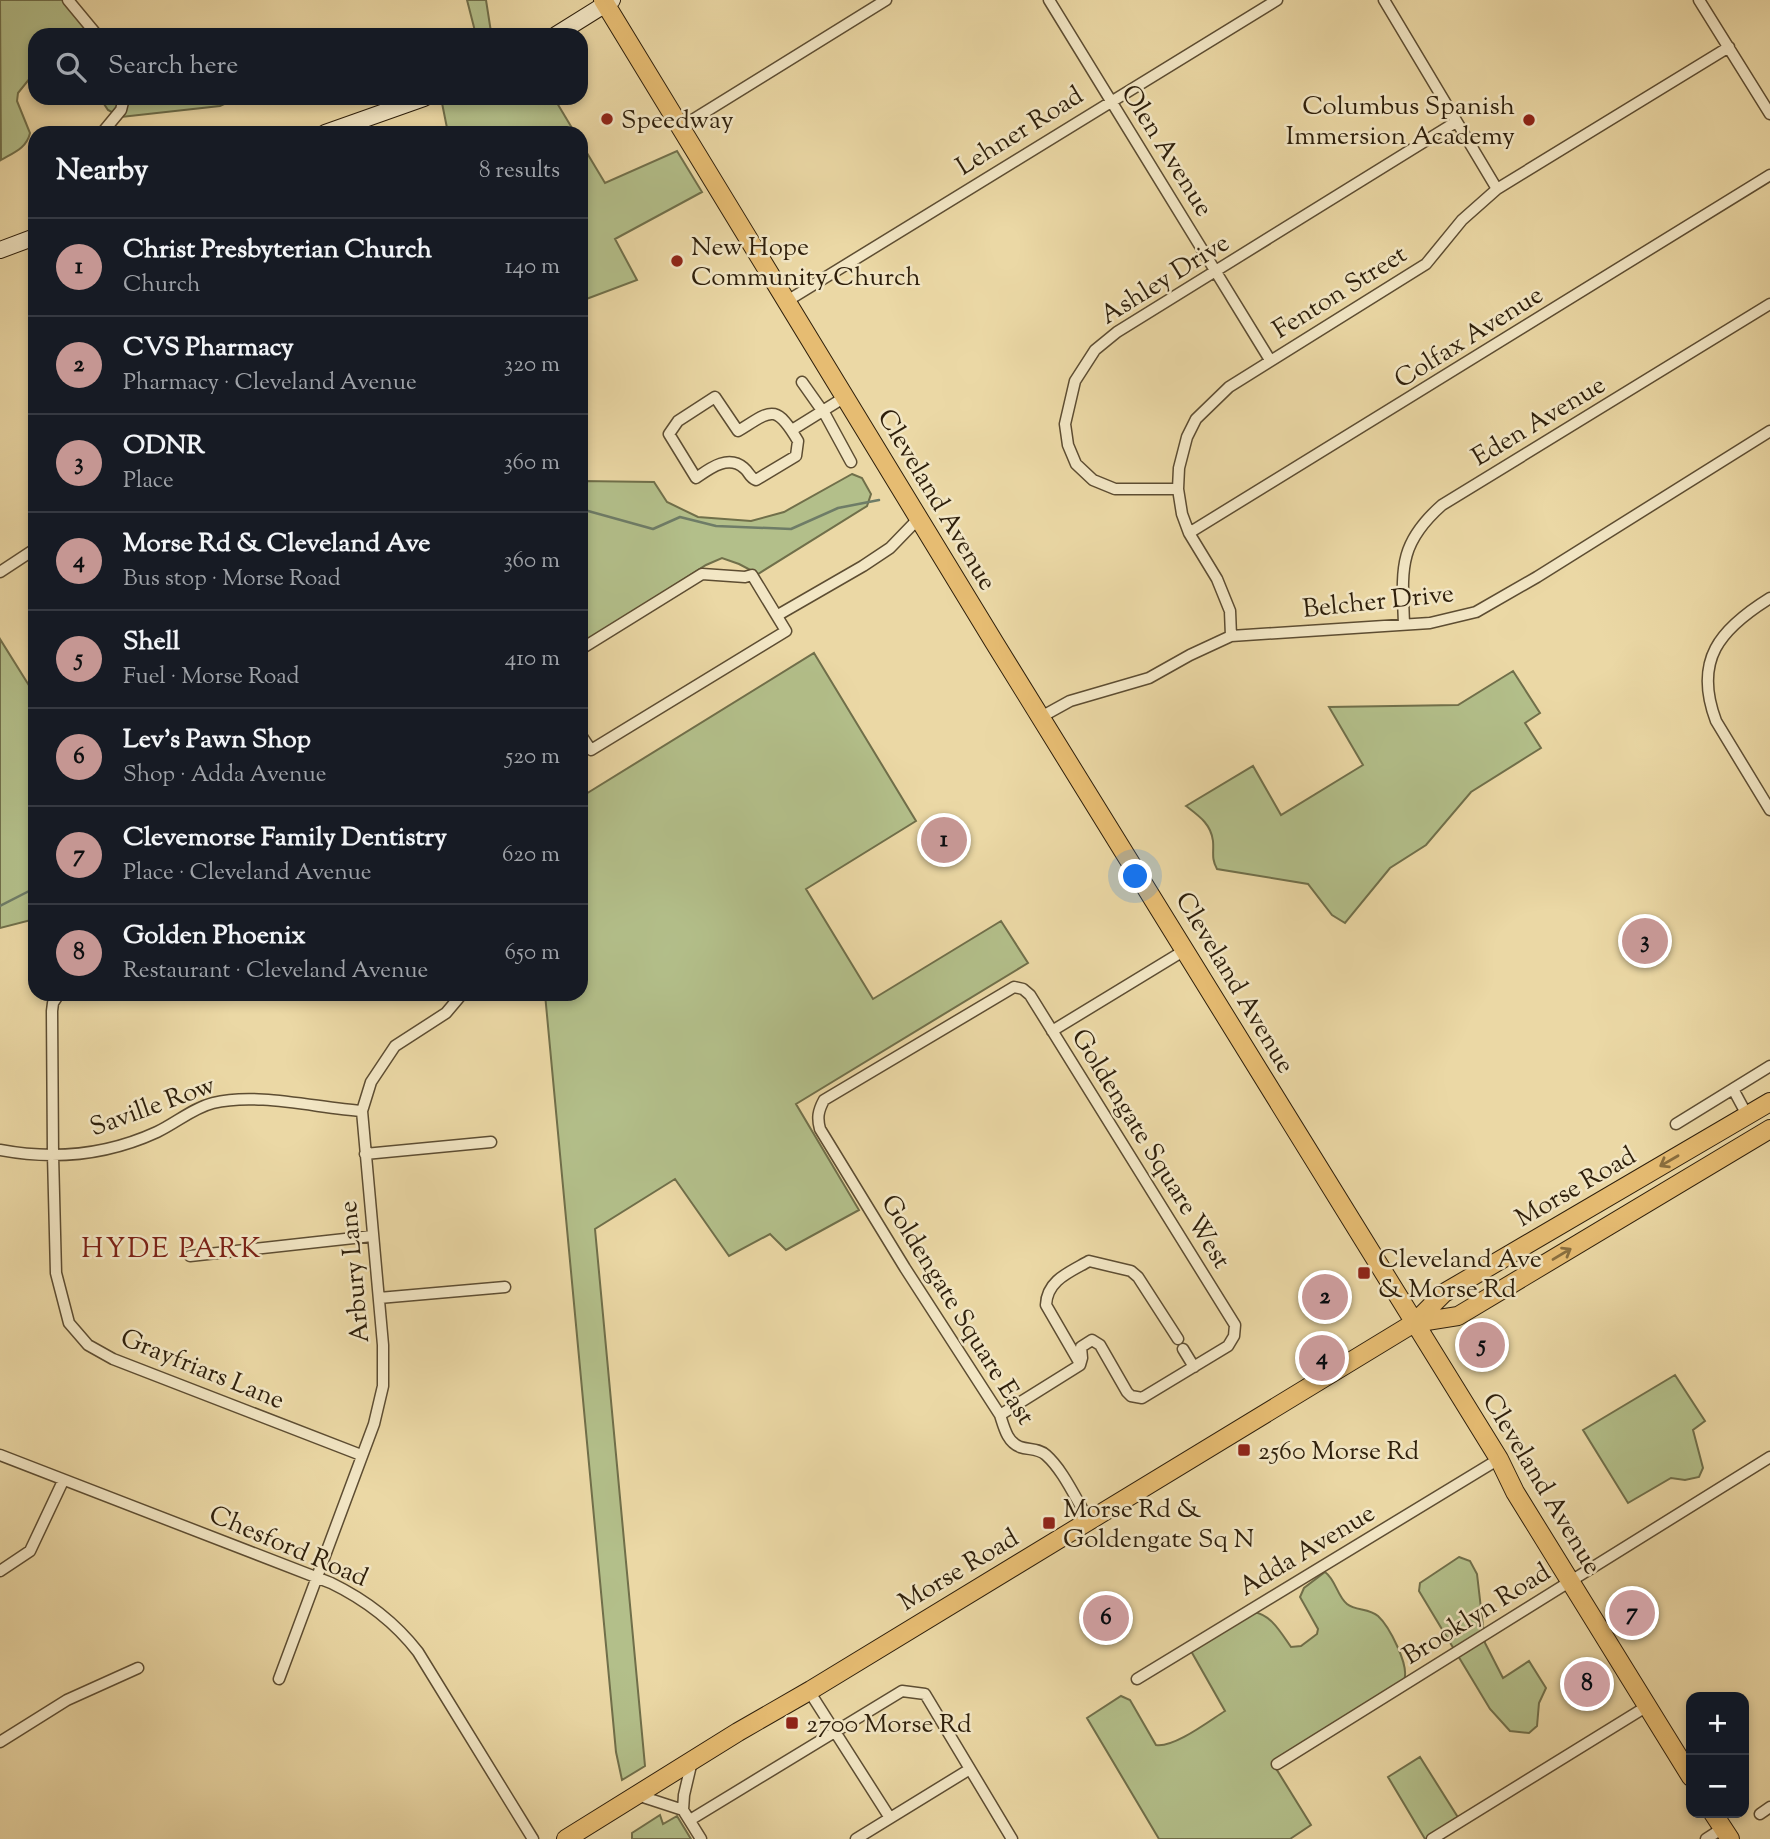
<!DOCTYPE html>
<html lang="en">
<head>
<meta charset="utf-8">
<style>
	body { margin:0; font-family:"Sorts Mill Goudy",serif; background:#242831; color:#f1f3f6 }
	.controls { position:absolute; right:21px; bottom:21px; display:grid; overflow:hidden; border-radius:14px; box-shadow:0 4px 10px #0003 }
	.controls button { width:63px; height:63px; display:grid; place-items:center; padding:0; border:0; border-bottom:2px solid #363941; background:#171b24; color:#f1f3f6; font:35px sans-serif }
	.you { position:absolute; left:1136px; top:877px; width:24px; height:24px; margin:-18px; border:5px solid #fff; border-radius:50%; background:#1a73e8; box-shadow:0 0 0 10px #1a73e833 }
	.badge { display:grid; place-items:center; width:46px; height:46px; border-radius:50%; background:#c59692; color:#111; font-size:23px; font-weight:700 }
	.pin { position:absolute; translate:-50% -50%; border:4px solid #fff; box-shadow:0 2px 7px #0006 }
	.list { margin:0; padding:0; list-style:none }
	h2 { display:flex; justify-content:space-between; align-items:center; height:91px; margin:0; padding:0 28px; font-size:30px }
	h2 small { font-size:23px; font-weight:400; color:#9ea1a6 }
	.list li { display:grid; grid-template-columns:46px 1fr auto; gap:21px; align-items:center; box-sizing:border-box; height:98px; padding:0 28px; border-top:2px solid #363941 }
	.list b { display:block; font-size:26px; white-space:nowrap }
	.list p { margin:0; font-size:23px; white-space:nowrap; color:#9ea1a6 }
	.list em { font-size:23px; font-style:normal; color:#9ea1a6 }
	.icon { flex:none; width:38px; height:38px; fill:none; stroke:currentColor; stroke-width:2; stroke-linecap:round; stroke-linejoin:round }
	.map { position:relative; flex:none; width:1770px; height:1839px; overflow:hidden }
	.search { position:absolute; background:#171b24; box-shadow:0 4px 10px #0003; left:28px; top:28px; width:560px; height:77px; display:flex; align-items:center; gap:18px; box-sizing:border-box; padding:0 24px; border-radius:21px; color:#9ea1a6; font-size:26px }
	.panel { position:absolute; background:#171b24; box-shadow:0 4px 10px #0003; left:28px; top:126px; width:560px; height:875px; border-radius:21px }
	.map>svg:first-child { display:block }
</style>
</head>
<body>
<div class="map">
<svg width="1770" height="1839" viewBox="0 0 1770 1839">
	<rect width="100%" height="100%" fill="#ebd8a5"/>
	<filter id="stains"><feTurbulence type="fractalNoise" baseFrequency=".00286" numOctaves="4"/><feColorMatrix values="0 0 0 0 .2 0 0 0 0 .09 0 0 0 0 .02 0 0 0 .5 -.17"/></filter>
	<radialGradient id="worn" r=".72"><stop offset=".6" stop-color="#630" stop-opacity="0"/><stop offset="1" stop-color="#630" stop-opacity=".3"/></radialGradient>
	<path fill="#b3bf8a" stroke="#706f4a" stroke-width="2" d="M 0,0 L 69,0 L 96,35 L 35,35 L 35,72 L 18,93 L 17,101 L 30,133 C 27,148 13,153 1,160 Z
		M 467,0 L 486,0 L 491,32 L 490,35 L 476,35 Z
		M 100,98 L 237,98 L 220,106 L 121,117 L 108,110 Z
		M 441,98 L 554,98 L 575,133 L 448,133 Z
		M 581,143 L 605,183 L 677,151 L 702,192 L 615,239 L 637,280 L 581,301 Z
		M 852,474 L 862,478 L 871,494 L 867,506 L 758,574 L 739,564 L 722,558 L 706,565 L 581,645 L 581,481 L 654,482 L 667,502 L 698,517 L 751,521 L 784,512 Z
		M 0,639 L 35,695 L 35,919 L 0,928 Z
		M 814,653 L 916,821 L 806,889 L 873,999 L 1001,921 L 1028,963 L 796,1104 L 859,1210 L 786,1250 L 770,1234 L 729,1256 L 675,1179 L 595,1229 L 645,1766 L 622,1780 L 616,1752 L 545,994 L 581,994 L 581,797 Z
		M 1513,671 L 1540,713 L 1525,723 L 1541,748 L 1471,792 L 1426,845 L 1390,868 L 1345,923 L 1332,915 L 1308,884 L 1217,869 C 1211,858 1214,853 1213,841 C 1211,824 1199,816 1186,806 L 1253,766 L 1281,815 L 1363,765 L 1329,707 L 1458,705 Z
		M 1675,1375 L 1705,1421 L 1693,1430 L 1703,1468 L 1699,1477 L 1685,1480 L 1671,1478 L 1628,1503 L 1583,1430 Z
		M 1459,1557 L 1470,1561 L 1477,1574 L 1485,1643 L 1503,1678 L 1529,1661 L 1546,1688 L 1539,1703 L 1537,1726 L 1529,1733 L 1510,1731 L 1490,1709 L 1419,1591 L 1420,1583 Z
		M 1325,1572 C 1336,1580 1337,1596 1347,1604 C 1356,1611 1369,1608 1378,1616 C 1389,1626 1410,1666 1404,1680 L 1272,1762 L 1311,1825 L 1290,1839 L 1159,1839 L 1087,1718 L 1121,1696 L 1130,1700 L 1156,1745 C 1174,1748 1209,1721 1225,1711 L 1191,1651 L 1253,1612 C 1271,1614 1281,1633 1291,1647 L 1301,1646 L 1317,1634 L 1318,1629 L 1300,1597 L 1304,1588 Z
		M 1420,1757 L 1459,1819 L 1428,1839 L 1425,1839 L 1388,1777 Z
		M 660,1815 L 663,1824 L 677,1816 L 691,1839 L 632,1839 L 632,1833 Z"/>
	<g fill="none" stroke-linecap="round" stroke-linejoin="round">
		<path stroke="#6e7c67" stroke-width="2.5" d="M 581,509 L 653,529 L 680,517 L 716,526 L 791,529 L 838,508 L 879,500
			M 0,906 L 35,888"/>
		<g stroke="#5d4d32" stroke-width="13">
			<path id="street" d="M 68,0 L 97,35
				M 1049,0 L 1270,360
				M 1384,0 L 1497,189
				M 1699,0 L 1770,114
				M 681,127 L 886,0
				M 102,133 L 121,110 L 124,98
				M 787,301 L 1277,0
				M 802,382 L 826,416 L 851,462
				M 715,397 L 738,431 C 771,411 775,402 798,441 L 796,456 L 756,480 C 749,477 750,473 744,468 C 728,454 709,469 696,478 L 669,434 L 678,421 Z
				M 792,430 L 845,397
				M 1178,489 L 1115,489 L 1093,480 L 1076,464 L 1068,445 L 1065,424 L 1075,381 L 1095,350 L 1117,332 L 1456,122
				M 1189,533 L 1770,175
				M 0,572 L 35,549
				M 1770,598 C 1720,629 1693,660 1716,721 L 1770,810
				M 778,615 L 863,566 L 890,548 L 919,518
				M 1404,624 C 1402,569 1398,544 1442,505 L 1770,304
				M 1231,636 L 1230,611 L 1217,579 L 1189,533 L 1182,514 L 1178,489 L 1179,468 L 1187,437 L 1196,419 L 1229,387 L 1426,264 L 1462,220 L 1497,189 L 1729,47
				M 581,649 L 702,574 L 745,577 L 752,575 L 786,631 L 591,750 L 581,735
				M 1041,717 L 1070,701 L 1149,678 L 1190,655 L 1231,636 L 1430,623 L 1476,612 L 1537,577 L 1770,431
				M 59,994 L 53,1003 L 52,1011 L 53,1155 L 56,1273 L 69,1323 L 88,1345 L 113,1359 L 361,1455
				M 1052,1031 L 1185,950
				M 1733,1089 L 1747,1115
				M 1676,1124 L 1770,1066
				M 0,1150 C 53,1160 107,1155 157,1132 C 176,1123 193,1108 213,1103 C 257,1092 317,1108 362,1111
				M 365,1154 L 491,1142
				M 190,1256 L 372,1236
				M 379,1298 L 505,1287
				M 1183,1349 L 1194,1367
				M 1079,1362 L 1046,1305 C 1047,1280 1070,1272 1089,1261 L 1131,1271 L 1138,1277 L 1178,1339
				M 1000,1415 L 1080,1365 L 1082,1358 L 1081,1347 L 1092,1340 L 1100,1345 L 1127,1392 L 1131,1396 L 1142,1398 L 1228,1346 L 1234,1336 L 1235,1325 L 1030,995 L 1023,989 L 1014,987 L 824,1100 C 818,1111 817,1118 820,1129 L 905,1268 L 1000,1415 C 1004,1427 1007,1442 1020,1447 C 1029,1450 1038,1448 1046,1455 C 1064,1471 1076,1500 1089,1520
				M 0,1455 L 331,1583 C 366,1600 394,1621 418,1652 L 533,1839
				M 0,1571 L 30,1551 L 63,1481
				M 279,1679 L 374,1424 L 383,1386 L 383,1345 L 362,1111 L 371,1082 L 395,1046 L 446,1013 L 462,994
				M 1137,1679 L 1499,1459
				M 809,1691 L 890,1818
				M 0,1742 L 67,1700 L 138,1668
				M 1277,1764 L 1770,1457
				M 637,1795 L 683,1810 L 701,1839
				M 683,1810 L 684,1795 L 692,1761
				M 1760,1814 L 1770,1807
				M 690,1820 L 902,1691 L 925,1694 L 1012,1839
				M 856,1839 L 970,1769
				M 1432,1839 L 1649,1705
				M 1706,1839 L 1723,1828"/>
		</g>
		<g stroke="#2e1f0b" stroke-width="18">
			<path id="secondary" d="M 556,35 L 612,0
				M 325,133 L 424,98
				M 0,250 L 35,237"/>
		</g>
		<g stroke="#2e1f0b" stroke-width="20">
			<path id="primary" d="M 603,0 L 994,642 L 1499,1459 L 1515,1492 L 1691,1777
				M 1414,1323 L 1458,1316 L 1770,1129
				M 1713,1813 L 1730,1839
				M 566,1839 L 738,1732 L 811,1690 L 1414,1323 L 1444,1293 L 1770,1102"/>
		</g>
		<use href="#street" stroke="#f2e6c4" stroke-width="10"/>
		<use href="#secondary" stroke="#f2e6c4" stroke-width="16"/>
		<use href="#primary" stroke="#e6bc72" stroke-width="18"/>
	</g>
	<defs><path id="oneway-shaft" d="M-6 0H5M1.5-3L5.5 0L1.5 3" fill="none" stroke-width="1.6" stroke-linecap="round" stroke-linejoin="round" transform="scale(1.75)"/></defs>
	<g stroke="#8a6e3e">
		<use href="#oneway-shaft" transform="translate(1669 1161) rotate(150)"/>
		<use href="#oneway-shaft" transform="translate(1562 1254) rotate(-31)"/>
	</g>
	<g fill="#8f2418" stroke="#f2e6c4" stroke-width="2.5">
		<circle cx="607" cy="119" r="7"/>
		<circle cx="1529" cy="120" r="7"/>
		<circle cx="677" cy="261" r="7"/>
		<rect x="1357" y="1266" width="14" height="14" rx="3.5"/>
		<rect x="1237" y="1443" width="14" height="14" rx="3.5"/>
		<rect x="1042" y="1516" width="14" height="14" rx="3.5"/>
		<rect x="785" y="1716" width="14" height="14" rx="3.5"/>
	</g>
	<g text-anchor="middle" stroke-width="5" stroke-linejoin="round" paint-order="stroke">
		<g font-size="26" fill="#2e1f0b" stroke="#f2e6c4" text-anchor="start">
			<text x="1515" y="114" text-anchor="end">Columbus Spanish<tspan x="1515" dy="30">Immersion Academy</tspan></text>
			<text x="621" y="128">Speedway</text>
			<text x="691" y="255">New Hope<tspan x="691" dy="30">Community Church</tspan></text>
			<text x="1378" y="1267">Cleveland Ave<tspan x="1378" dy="30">&amp; Morse Rd</tspan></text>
			<text x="1258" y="1459">2560 Morse Rd</text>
			<text x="1063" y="1517">Morse Rd &amp;<tspan x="1063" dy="30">Goldengate Sq N</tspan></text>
			<text x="806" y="1732">2700 Morse Rd</text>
		</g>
		<g font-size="26" fill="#2e1f0b" stroke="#f2e6c4">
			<text transform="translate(1019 130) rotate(-32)" y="9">Lehner Road</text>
			<text transform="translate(1168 150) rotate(58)" y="9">Olen Avenue</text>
			<text transform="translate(1164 278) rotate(-32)" y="9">Ashley Drive</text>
			<text transform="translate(1339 291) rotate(-32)" y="9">Fenton Street</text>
			<text transform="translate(1468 336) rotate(-32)" y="9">Colfax Avenue</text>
			<text transform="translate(1538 420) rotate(-31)" y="9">Eden Avenue</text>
			<text transform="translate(938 499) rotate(59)" y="9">Cleveland Avenue</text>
			<text transform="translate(1378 600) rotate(-6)" y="9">Belcher Drive</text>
			<text transform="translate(1236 982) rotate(59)" y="9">Cleveland Avenue</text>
			<text transform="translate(152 1105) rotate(-20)" y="9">Saville Row</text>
			<text transform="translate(1152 1148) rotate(58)" y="9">Goldengate Square West</text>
			<text transform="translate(1575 1186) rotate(-30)" y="9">Morse Road</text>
			<text transform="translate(353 1272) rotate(-95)" y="9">Arbury Lane</text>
			<text transform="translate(959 1309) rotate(58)" y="9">Goldengate Square East</text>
			<text transform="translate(203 1368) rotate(22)" y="9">Grayfriars Lane</text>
			<text transform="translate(1543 1483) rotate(59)" y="9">Cleveland Avenue</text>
			<text transform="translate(289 1545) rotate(23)" y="9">Chesford Road</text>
			<text transform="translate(1306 1549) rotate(-31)" y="9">Adda Avenue</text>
			<text transform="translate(958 1569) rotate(-31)" y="9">Morse Road</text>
			<text transform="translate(1476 1613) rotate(-32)" y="9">Brooklyn Road</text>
		</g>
		<g font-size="28" letter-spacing="2" fill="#7a1f14" stroke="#f2e6c4">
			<text x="172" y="1257">HYDE PARK</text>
		</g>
	</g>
	<rect width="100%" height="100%" filter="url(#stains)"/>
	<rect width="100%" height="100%" fill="url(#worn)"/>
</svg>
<div class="controls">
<button>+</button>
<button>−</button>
</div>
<div class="you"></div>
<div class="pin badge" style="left:944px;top:840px">1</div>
<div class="pin badge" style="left:1325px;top:1297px">2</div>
<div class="pin badge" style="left:1645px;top:941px">3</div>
<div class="pin badge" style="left:1322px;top:1358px">4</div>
<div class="pin badge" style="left:1482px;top:1345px">5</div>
<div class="pin badge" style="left:1106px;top:1618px">6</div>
<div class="pin badge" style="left:1632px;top:1613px">7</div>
<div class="pin badge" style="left:1587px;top:1684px">8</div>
<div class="search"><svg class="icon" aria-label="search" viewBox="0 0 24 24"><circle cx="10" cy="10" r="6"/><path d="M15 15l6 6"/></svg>Search here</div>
<section class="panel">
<h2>Nearby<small>8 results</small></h2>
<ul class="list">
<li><span class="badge">1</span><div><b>Christ Presbyterian Church</b><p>Church</p></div><em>140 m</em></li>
<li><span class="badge">2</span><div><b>CVS Pharmacy</b><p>Pharmacy · Cleveland Avenue</p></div><em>320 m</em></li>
<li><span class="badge">3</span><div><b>ODNR</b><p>Place</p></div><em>360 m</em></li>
<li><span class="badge">4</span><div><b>Morse Rd &amp; Cleveland Ave</b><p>Bus stop · Morse Road</p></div><em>360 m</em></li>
<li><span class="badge">5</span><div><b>Shell</b><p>Fuel · Morse Road</p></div><em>410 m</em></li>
<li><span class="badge">6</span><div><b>Lev's Pawn Shop</b><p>Shop · Adda Avenue</p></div><em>520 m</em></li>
<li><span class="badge">7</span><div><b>Clevemorse Family Dentistry</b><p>Place · Cleveland Avenue</p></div><em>620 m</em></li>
<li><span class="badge">8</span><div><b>Golden Phoenix</b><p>Restaurant · Cleveland Avenue</p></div><em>650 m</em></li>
</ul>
</section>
</div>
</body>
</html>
